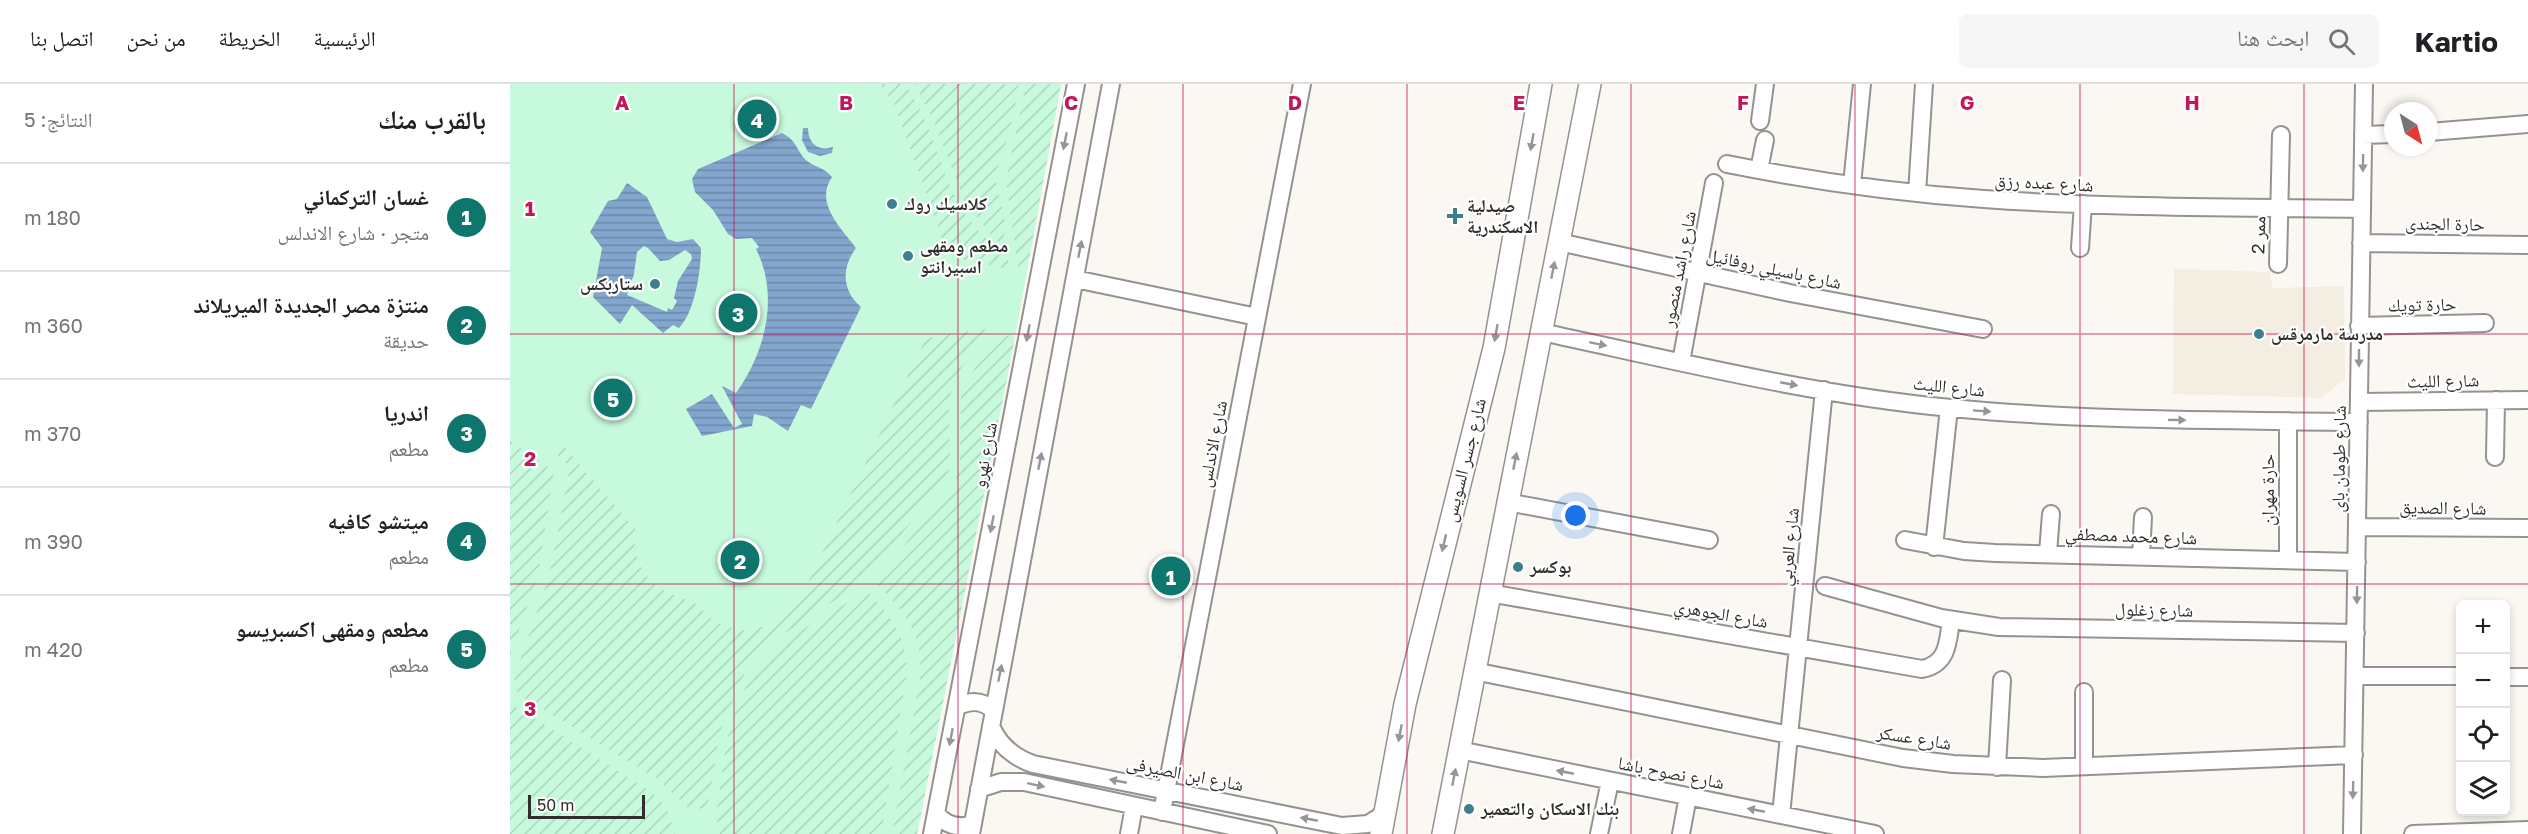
<!DOCTYPE html>
<html lang="ar">
<head>
<meta charset="utf-8">
<style>
	body { margin:0; font-family:"Golos Text","Noto Naskh Arabic",sans-serif; background:#f6f6f6; color:#202124; direction:rtl }
	.controls { position:absolute; right:18px; bottom:18px; display:grid; overflow:hidden; border-radius:9px; box-shadow:0 3px 9px #0003 }
	.controls button { width:54px; height:54px; display:grid; place-items:center; padding:0; border:0; border-bottom:2px solid #e0e0e0; background:#fff; color:#202124; font:30px sans-serif }
	.compass { position:absolute; left:1874px; top:18px; width:54px; height:54px; border-radius:50%; background:#fff; box-shadow:0 3px 9px #0003; rotate:144deg }
	.scale { position:absolute; left:18px; bottom:15px; width:117px; box-sizing:border-box; padding-left:6px; border:3px solid #2f2e2c; border-top:0; font-size:16px; line-height:21px; white-space:nowrap; color:#2f2e2c; -webkit-text-stroke:4px #fff; paint-order:stroke }
	.you { position:absolute; left:1066px; top:432px; width:21px; height:21px; margin:-15px; border:4px solid #fff; border-radius:50%; background:#1a73e8; box-shadow:0 0 0 9px #1a73e833 }
	.badge { display:grid; place-items:center; width:39px; height:39px; border-radius:50%; background:#0f766e; color:#fff; font-size:20px; font-weight:700 }
	.pin { position:absolute; translate:-50% -50%; border:3px solid #fff; box-shadow:0 2px 6px #0006 }
	.list { margin:0; padding:0; list-style:none }
	h2 { display:flex; justify-content:space-between; align-items:center; height:78px; margin:0; padding:0 24px; font-size:26px }
	h2 small { font-size:20px; font-weight:400; color:#757577 }
	.list li { display:grid; grid-template-columns:39px 1fr auto; gap:18px; align-items:center; box-sizing:border-box; height:108px; padding:0 24px; border-top:2px solid #e0e0e0 }
	.list b { display:block; font-size:22px; white-space:nowrap }
	.list p { margin:0; font-size:20px; white-space:nowrap; color:#757577 }
	.list em { font-size:20px; font-style:normal; color:#757577 }
	.icon { flex:none; width:33px; height:33px; fill:none; stroke:currentColor; stroke-width:2; stroke-linecap:round; stroke-linejoin:round }
	.map { position:relative; flex:none; width:2018px; height:750px; overflow:hidden; direction:ltr }
	header { display:flex; align-items:center; gap:36px; box-sizing:border-box; height:84px; padding:0 30px; background:#fff; border-bottom:2px solid #e0e0e0 }
	header strong { font-size:28px }
	nav { display:flex; gap:33px; margin-inline-start:auto; font-size:21px }
	.search { width:420px; height:54px; background:#f6f6f6; display:flex; align-items:center; gap:15px; box-sizing:border-box; padding:0 21px; border-radius:9px; color:#757577; font-size:22px }
	main { display:flex }
	aside { flex:1; background:#fff }
	.map>svg:first-child { display:block }
</style>
</head>
<body>
<header>
<strong>Kartio</strong>
<div class="search"><svg class="icon" aria-label="search" viewBox="0 0 24 24"><circle cx="10" cy="10" r="6"/><path d="M15 15l6 6"/></svg>ابحث هنا</div>
<nav><a>الرئيسية</a><a>الخريطة</a><a>من نحن</a><a>اتصل بنا</a></nav>
</header>
<main>
<div class="map">
<svg width="2018" height="750" viewBox="0 0 2018 750">
	<defs>
		<pattern id="garden-furrows" width="10" height="10" patternUnits="userSpaceOnUse" patternTransform="scale(1.5)"><rect width="10" height="10" fill="#c7f9dc"/><path d="M-1 1l2-2M0 10L10 0M9 11l2-2" fill="none" stroke="#abd6bd"/></pattern>
		<pattern id="water-rules" width="6" height="5" patternUnits="userSpaceOnUse" patternTransform="scale(1.5)"><rect width="6" height="5" fill="#83a6ce"/><path d="M0 2.5h6" fill="none" stroke="#6c88a7"/></pattern>
	</defs>
	<rect width="100%" height="100%" fill="#fbf8f4"/>
	<path fill="#f4ede2" d="M 1664,185 L 1760,188 L 1763,204 L 1834,202 L 1835,295 L 1811,314 L 1663,310 Z"/>
	<path fill="#c7f9dc" d="M 0,0 L 551,0 L 505,253 L 407,750 L 0,750 Z"/>
	<path fill="url(#garden-furrows)" d="M 370,0 L 394,0 C 421,35 428,80 448,119 C 460,142 483,160 500,179 L 499,185 L 446,174 L 436,166 L 384,19 Z
		M 404,0 L 508,0 C 507,22 499,48 493,69 C 490,78 486,86 486,96 C 486,114 505,145 489,159 L 455,119 L 423,35 Z
		M 516,0 L 551,0 L 517,187 L 508,186 L 496,96 Z
		M 481,244 L 485,247 L 459,273 L 444,295 L 439,319 L 440,383 L 435,395 L 354,497 L 260,559 L 246,572 L 235,588 L 209,650 L 200,714 L 195,723 L 186,726 L 177,723 L 149,696 L 8,610 L 4,594 L 39,493 L 60,384 L 45,368 L 51,359 L 125,445 C 122,472 132,497 159,509 C 166,513 174,514 181,517 C 190,522 196,532 206,538 C 235,555 268,543 288,519 L 416,254 Z
		M 494,250 L 505,253 L 407,750 L 382,750 L 411,588 C 411,545 393,527 365,498 L 445,398 L 450,376 L 451,309 L 473,270 Z
		M 0,357 L 44,387 L 28,491 L 0,572 Z
		M 357,507 C 381,531 397,553 397,588 L 371,750 L 210,750 C 203,733 210,709 212,691 C 216,651 228,602 258,573 C 282,548 327,526 357,507 Z
		M 0,619 L 143,709 L 157,725 L 165,750 L 0,750 Z"/>
	<path fill="url(#water-rules)" fill-rule="evenodd" d="M 293,44 L 298,44 C 298,59 308,68 323,63 L 322,69 L 310,72 L 298,68 L 292,56 Z
		M 272,49 C 287,57 285,63 294,74 C 300,82 313,82 322,93 C 304,119 331,144 346,164 C 331,184 332,207 351,223 L 301,325 L 291,321 L 278,347 L 257,333 L 244,330 L 242,342 L 192,352 L 176,325 L 202,310 L 224,344 L 232,340 L 212,302 L 226,309 C 255,269 270,212 246,165 L 249,163 L 242,154 L 226,155 L 218,150 L 203,126 L 185,108 L 182,95 L 188,85 Z
		M 117,99 L 137,113 L 157,155 L 167,158 L 183,155 L 191,164 C 191,186 185,228 169,244 L 163,241 L 153,249 L 122,221 L 110,240 L 83,213 L 92,164 L 80,148 L 98,117 L 107,115 ZM 134,162 L 138,164 L 150,177 L 159,176 L 175,166 L 181,170 L 182,175 L 168,197 L 164,214 L 167,217 L 162,226 L 158,224 L 157,228 L 117,211 L 124,190 L 127,168 Z"/>
	<g fill="none" stroke-linecap="round" stroke-linejoin="round">
		<g stroke="#95938f" stroke-width="20">
			<path id="minor" d="M 1250,37 L 1255,0
				M 1919,48 L 2018,40
				M 1853,51 L 1883,50
				M 1217,80 C 1302,97 1388,109 1474,115 C 1600,124 1726,123 1852,125
				M 1249,86 L 1255,56
				M 1342,101 L 1352,0
				M 1407,109 L 1414,0
				M 1049,158 L 1280,209 L 1473,245
				M 1851,159 L 2018,161
				M 1570,164 L 1573,120
				M 1768,180 L 1771,51
				M 565,195 L 747,233
				M 1849,242 L 1975,239
				M 1031,248 C 1167,277 1303,311 1441,324 C 1577,337 1713,336 1849,338
				M 1171,278 L 1204,99
				M 1849,318 L 2018,316
				M 1985,373 L 1986,316
				M 997,418 L 1199,456
				M 1848,443 L 2018,444
				M 1395,456 L 1454,467 L 1485,469 L 1847,478
				M 1424,463 L 1439,324
				M 1538,469 L 1541,430
				M 1631,472 L 1633,433
				M 1778,476 L 1778,337
				M 1315,502 L 1431,534 L 1489,543 L 1846,549
				M 979,509 L 1412,585 C 1438,580 1438,558 1441,536
				M 964,587 L 1393,674 L 1443,680 L 1533,684 L 1844,671
				M 1846,592 L 1950,592
				M 1996,593 L 2018,593
				M 447,623 C 460,616 472,616 483,626
				M 481,642 C 489,661 503,673 523,680 L 832,742 L 858,740 L 874,730
				M 949,666 L 1365,750
				M 1574,682 L 1574,608
				M 1487,683 L 1492,596
				M 469,705 L 491,698 L 514,698 L 758,750
				M 652,728 L 792,0
				M 426,729 C 435,741 448,745 463,740
				M 1271,731 L 1314,306
				M 422,750 L 566,0
				M 461,750 L 601,0
				M 619,750 L 624,722
				M 1089,750 L 1100,697
				M 1171,750 L 1178,712
				M 1842,750 L 1854,0
				M 1903,750 L 2018,746"/>
		</g>
		<g stroke="#95938f" stroke-width="24">
			<path id="major" d="M 871,750 L 895,620 L 984,264 L 1031,0
				M 933,750 L 1080,0"/>
		</g>
		<use href="#minor" stroke="#fff" stroke-width="16"/>
		<use href="#major" stroke="#fff" stroke-width="21"/>
	</g>
	<defs><path id="oneway-solid" d="M-6-.8H1V-3.2L6.5 0L1 3.2V.8H-6Z" transform="scale(1.5)"/></defs>
	<g fill="#979696">
		<use href="#oneway-solid" transform="translate(555 57) rotate(101)"/>
		<use href="#oneway-solid" transform="translate(1022 58) rotate(100)"/>
		<use href="#oneway-solid" transform="translate(1853 79) rotate(91)"/>
		<use href="#oneway-solid" transform="translate(570 165) rotate(-79)"/>
		<use href="#oneway-solid" transform="translate(1043 186) rotate(-79)"/>
		<use href="#oneway-solid" transform="translate(518 249) rotate(101)"/>
		<use href="#oneway-solid" transform="translate(986 249) rotate(100)"/>
		<use href="#oneway-solid" transform="translate(1088 260) rotate(12)"/>
		<use href="#oneway-solid" transform="translate(1849 274) rotate(90)"/>
		<use href="#oneway-solid" transform="translate(1279 300) rotate(11)"/>
		<use href="#oneway-solid" transform="translate(1472 327) rotate(4)"/>
		<use href="#oneway-solid" transform="translate(1667 336) rotate(1)"/>
		<use href="#oneway-solid" transform="translate(530 377) rotate(-79)"/>
		<use href="#oneway-solid" transform="translate(1005 377) rotate(-79)"/>
		<use href="#oneway-solid" transform="translate(482 440) rotate(101)"/>
		<use href="#oneway-solid" transform="translate(934 459) rotate(103)"/>
		<use href="#oneway-solid" transform="translate(1847 511) rotate(91)"/>
		<use href="#oneway-solid" transform="translate(490 589) rotate(-79)"/>
		<use href="#oneway-solid" transform="translate(890 649) rotate(101)"/>
		<use href="#oneway-solid" transform="translate(441 653) rotate(101)"/>
		<use href="#oneway-solid" transform="translate(1055 688) rotate(-169)"/>
		<use href="#oneway-solid" transform="translate(944 693) rotate(-79)"/>
		<use href="#oneway-solid" transform="translate(608 697) rotate(-169)"/>
		<use href="#oneway-solid" transform="translate(526 701) rotate(12)"/>
		<use href="#oneway-solid" transform="translate(1843 706) rotate(92)"/>
		<use href="#oneway-solid" transform="translate(1246 726) rotate(-169)"/>
		<use href="#oneway-solid" transform="translate(799 735) rotate(-169)"/>
	</g>
	<path fill="none" stroke="#c2185b" stroke-width="1.5" stroke-opacity="0.55" d="M 224,0 L 224,750M 448,0 L 448,750M 673,0 L 673,750M 897,0 L 897,750M 1121,0 L 1121,750M 1345,0 L 1345,750M 1570,0 L 1570,750M 1794,0 L 1794,750M 0,250 L 2018,250M 0,500 L 2018,500"/>
	<g fill="#3b818c" stroke="#fff" stroke-width="2">
		<circle cx="382" cy="120" r="6"/>
		<path d="M942 123h6v6h6v6h-6v6h-6v-6h-6v-6h6z"/>
		<circle cx="398" cy="172" r="6"/>
		<circle cx="145" cy="200" r="6"/>
		<circle cx="1749" cy="250" r="6"/>
		<circle cx="1008" cy="483" r="6"/>
		<circle cx="959" cy="725" r="6"/>
	</g>
	<g text-anchor="middle" stroke-width="4.5" stroke-linejoin="round" paint-order="stroke">
		<g font-size="18" fill="#2f2e2c" stroke="#fff">
			<text transform="translate(1534 99) rotate(3)" y="6">شارع عبده رزق</text>
			<text transform="translate(1935 140) rotate(1)" y="6">حارة الجندى</text>
			<text transform="translate(1749 151) rotate(-88)" y="6">ممر 2</text>
			<text transform="translate(1169 185) rotate(-79)" y="6">شارع راشد منصور</text>
			<text transform="translate(1264 185) rotate(12)" y="6">شارع باسيلي روفائيل</text>
			<text transform="translate(1912 221) rotate(-1)" y="6">حارة تويك</text>
			<text transform="translate(1933 297) rotate(-1)" y="6">شارع الليث</text>
			<text transform="translate(1439 303) rotate(6)" y="6">شارع الليث</text>
			<text transform="translate(703 360) rotate(-79)" y="6">شارع الاندلس</text>
			<text transform="translate(475 371) rotate(-79)" y="6">شارع نهرو</text>
			<text transform="translate(1829 375) rotate(-89)" y="6">شارع طومان باى</text>
			<text transform="translate(955 376) rotate(-76)" y="6">شارع جسر السويس</text>
			<text transform="translate(1758 406) rotate(-90)" y="6">حارة مهران</text>
			<text transform="translate(1933 424) rotate(1)" y="6">شارع الصديق</text>
			<text transform="translate(1621 452) rotate(2)" y="6">شارع محمد مصطفي</text>
			<text transform="translate(1279 463) rotate(-84)" y="6">شارع العربي</text>
			<text transform="translate(1644 526) rotate(1)" y="6">شارع زغلول</text>
			<text transform="translate(1211 530) rotate(10)" y="6">شارع الجوهري</text>
			<text transform="translate(1404 654) rotate(9)" y="6">شارع عسكر</text>
			<text transform="translate(1161 689) rotate(11)" y="6">شارع نصوح باشا</text>
			<text transform="translate(675 690) rotate(11)" y="6">شارع ابن الصيرفى</text>
		</g>
		<g font-size="18" font-weight="bold" fill="#2f2e2c" stroke="#fff" text-anchor="start">
			<text x="394" y="126">كلاسيك روك</text>
			<text x="957" y="128">صيدلية<tspan x="957" dy="21">الاسكندرية</tspan></text>
			<text x="410" y="168">مطعم ومقهى<tspan x="410" dy="21">اسبيرانتو</tspan></text>
			<text x="133" y="206" text-anchor="end">ستاربكس</text>
			<text x="1761" y="256">مدرسة مارمرقس</text>
			<text x="1020" y="489">بوكسر</text>
			<text x="971" y="731">بنك الاسكان والتعمير</text>
		</g>
	</g>
	<g font-size="20" text-anchor="middle" font-weight="bold" fill="#c2185b" stroke="#fff" stroke-width="4.5" stroke-linejoin="round" paint-order="stroke">
		<text x="112" y="26">A</text>
		<text x="336" y="26">B</text>
		<text x="561" y="26">C</text>
		<text x="785" y="26">D</text>
		<text x="1009" y="26">E</text>
		<text x="1233" y="26">F</text>
		<text x="1457" y="26">G</text>
		<text x="1682" y="26">H</text>
		<text x="20" y="132">1</text>
		<text x="20" y="382">2</text>
		<text x="20" y="632">3</text>
	</g>
</svg>
<div class="controls">
<button>+</button>
<button>−</button>
<button><svg class="icon" aria-label="locate" viewBox="0 0 24 24"><circle cx="12" cy="12" r="6"/><path d="M12 2v4M12 18v4M2 12h4M18 12h4"/></svg></button>
<button><svg class="icon" aria-label="layers" viewBox="0 0 24 24"><path d="M12 4l9 5-9 5-9-5zM3 14l9 5 9-5"/></svg></button>
</div>
<svg class="compass" viewBox="-18 -18 36 36"><path d="M0-13l5 13h-10z" fill="#e53935"/><path d="M0 13l5-13h-10z" fill="#757577"/></svg>
<div class="scale">50 m</div>
<div class="you"></div>
<div class="pin badge" style="left:661px;top:492px">1</div>
<div class="pin badge" style="left:230px;top:476px">2</div>
<div class="pin badge" style="left:228px;top:229px">3</div>
<div class="pin badge" style="left:247px;top:35px">4</div>
<div class="pin badge" style="left:103px;top:314px">5</div>
</div>
<aside>
<h2>بالقرب منك<small>النتائج: 5</small></h2>
<ul class="list">
<li><span class="badge">1</span><div><b>غسان التركماني</b><p>متجر · شارع الاندلس</p></div><em>180 m</em></li>
<li><span class="badge">2</span><div><b>منتزة مصر الجديدة الميريلاند</b><p>حديقة</p></div><em>360 m</em></li>
<li><span class="badge">3</span><div><b>اندريا</b><p>مطعم</p></div><em>370 m</em></li>
<li><span class="badge">4</span><div><b>ميتشو كافيه</b><p>مطعم</p></div><em>390 m</em></li>
<li><span class="badge">5</span><div><b>مطعم ومقهى اكسبريسو</b><p>مطعم</p></div><em>420 m</em></li>
</ul>
</aside>
</main>
</body>
</html>
